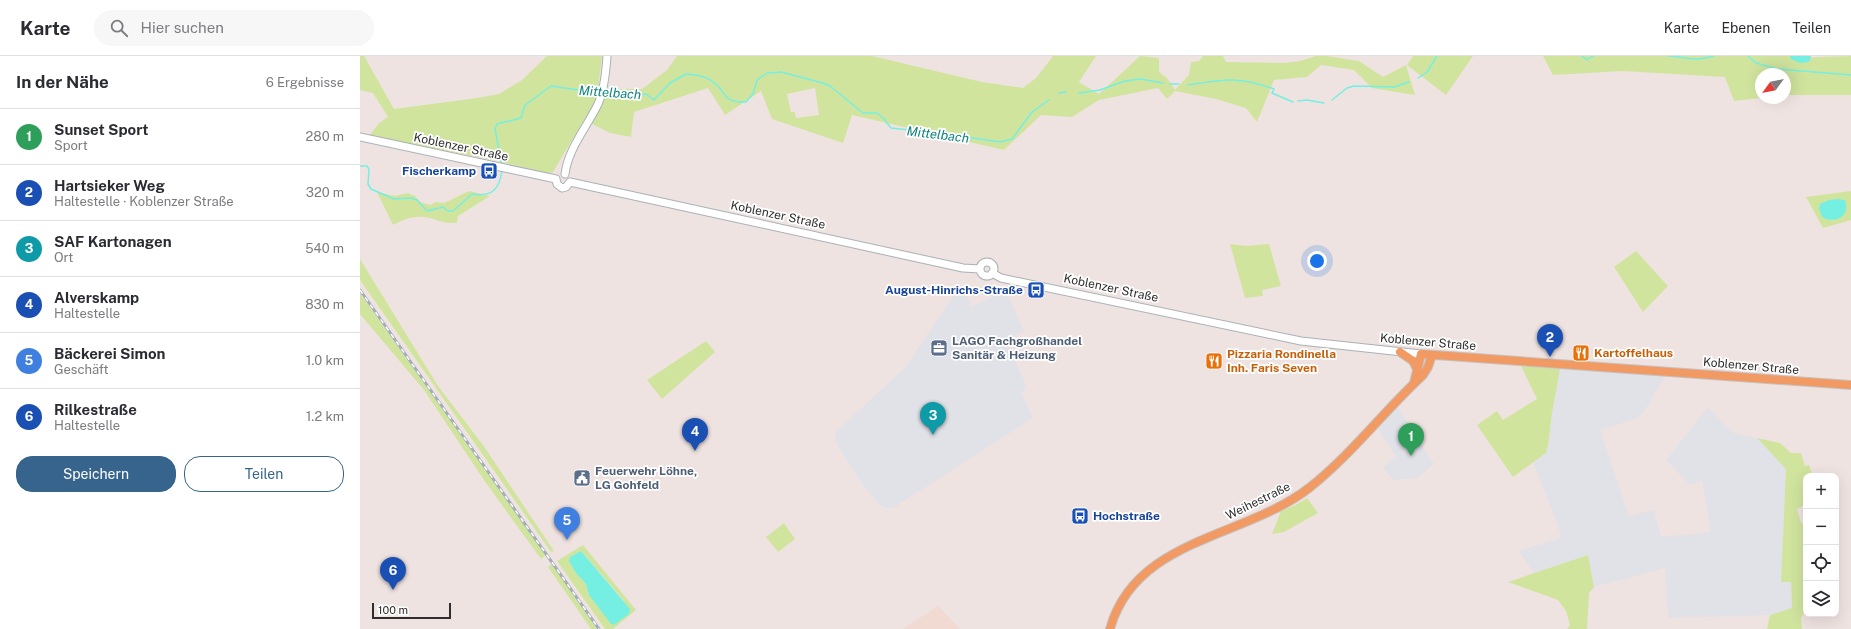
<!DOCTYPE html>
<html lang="de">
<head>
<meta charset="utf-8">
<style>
	body { margin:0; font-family:"Public Sans",sans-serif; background:#f7f7f7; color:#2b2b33 }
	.controls { position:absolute; right:12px; bottom:12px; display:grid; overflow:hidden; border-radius:8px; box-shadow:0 4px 16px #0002 }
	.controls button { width:36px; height:36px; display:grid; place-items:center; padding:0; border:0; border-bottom:1px solid #e1e1e2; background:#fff; color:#2b2b33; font:20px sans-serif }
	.compass { position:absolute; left:1395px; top:12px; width:36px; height:36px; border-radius:50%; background:#fff; box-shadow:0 4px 16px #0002; rotate:237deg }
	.scale { position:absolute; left:12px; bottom:10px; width:79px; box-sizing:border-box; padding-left:4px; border:2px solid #2e2e2e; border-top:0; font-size:11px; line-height:14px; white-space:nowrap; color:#2e2e2e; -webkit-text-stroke:3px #fff; paint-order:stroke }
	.you { position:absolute; left:957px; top:205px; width:14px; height:14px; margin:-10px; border:3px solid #fff; border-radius:50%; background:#1a73e8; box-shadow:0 0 0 6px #1a73e833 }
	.badge { display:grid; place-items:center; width:26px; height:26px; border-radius:50%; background:#36648d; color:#fff; font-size:13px; font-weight:700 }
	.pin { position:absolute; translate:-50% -33px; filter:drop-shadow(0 1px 2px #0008) }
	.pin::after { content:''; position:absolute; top:21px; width:14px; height:12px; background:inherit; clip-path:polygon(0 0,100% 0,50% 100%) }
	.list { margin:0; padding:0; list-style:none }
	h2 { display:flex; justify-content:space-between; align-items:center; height:52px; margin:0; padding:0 16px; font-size:17px }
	h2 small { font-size:13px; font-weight:400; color:#7c7c81 }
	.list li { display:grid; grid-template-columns:26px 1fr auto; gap:12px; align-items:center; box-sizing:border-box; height:56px; padding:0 16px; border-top:1px solid #e1e1e2 }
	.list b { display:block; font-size:15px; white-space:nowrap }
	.list p { margin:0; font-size:13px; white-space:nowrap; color:#7c7c81 }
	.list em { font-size:13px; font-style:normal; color:#7c7c81 }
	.actions { display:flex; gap:8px; padding:12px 16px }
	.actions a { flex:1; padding:9px 0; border:1px solid #36648d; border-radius:16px; text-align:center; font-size:14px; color:#36648d }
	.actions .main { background:#36648d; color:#fff }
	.icon { flex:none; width:22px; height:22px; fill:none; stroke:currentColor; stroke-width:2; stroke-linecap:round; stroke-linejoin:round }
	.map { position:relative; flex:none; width:1491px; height:573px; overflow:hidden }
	header { display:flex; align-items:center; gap:24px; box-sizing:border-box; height:56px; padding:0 20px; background:#fff; border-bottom:1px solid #e1e1e2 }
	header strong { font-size:19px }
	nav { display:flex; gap:22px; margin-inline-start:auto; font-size:14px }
	.search { width:280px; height:36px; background:#f7f7f7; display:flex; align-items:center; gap:10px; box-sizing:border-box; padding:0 14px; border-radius:22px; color:#7c7c81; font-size:15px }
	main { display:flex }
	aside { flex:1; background:#fff }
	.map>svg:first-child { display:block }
</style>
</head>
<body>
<header>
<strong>Karte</strong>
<div class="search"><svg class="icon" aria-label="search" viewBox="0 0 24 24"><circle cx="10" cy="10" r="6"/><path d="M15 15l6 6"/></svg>Hier suchen</div>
<nav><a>Karte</a><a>Ebenen</a><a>Teilen</a></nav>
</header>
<main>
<aside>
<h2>In der Nähe<small>6 Ergebnisse</small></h2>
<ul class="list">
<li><span class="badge" style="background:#2e9e5b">1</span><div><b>Sunset Sport</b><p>Sport</p></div><em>280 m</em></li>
<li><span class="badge" style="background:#1a4fb4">2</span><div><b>Hartsieker Weg</b><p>Haltestelle · Koblenzer Straße</p></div><em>320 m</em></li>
<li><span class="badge" style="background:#0f9aa8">3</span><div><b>SAF Kartonagen</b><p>Ort</p></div><em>540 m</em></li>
<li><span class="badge" style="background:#1a4fb4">4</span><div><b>Alverskamp</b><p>Haltestelle</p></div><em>830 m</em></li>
<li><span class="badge" style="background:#3f7fe0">5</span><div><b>Bäckerei Simon</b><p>Geschäft</p></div><em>1.0 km</em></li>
<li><span class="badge" style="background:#1a4fb4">6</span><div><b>Rilkestraße</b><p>Haltestelle</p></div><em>1.2 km</em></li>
</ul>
<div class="actions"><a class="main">Speichern</a><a>Teilen</a></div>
</aside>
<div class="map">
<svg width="1491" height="573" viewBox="0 0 1491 573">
	<rect width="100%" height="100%" fill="#efe3e1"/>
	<path fill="#e1e1e8" d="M 601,229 L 612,250 L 646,235 L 664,275 L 646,284 L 667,332 L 661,336 L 673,362 L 533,452 L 526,452 L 519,449 L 501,426 L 476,387 L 475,376 L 544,313 Z
		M 1200,313 L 1305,320 L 1283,357 L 1277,362 L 1240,374 L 1269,460 L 1294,454 L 1301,481 L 1351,476 L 1342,424 L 1330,429 L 1306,404 L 1347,352 L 1374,377 L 1397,382 L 1426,413 L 1421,525 L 1431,526 L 1432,552 L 1410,559 L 1308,562 L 1305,512 L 1234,531 L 1228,499 L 1174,517 L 1159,495 L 1201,482 L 1198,469 L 1173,406 L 1186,397 L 1188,390 L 1192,357 Z
		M 1038,352 L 1074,408 L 1057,422 L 1033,424 L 1023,411 L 1036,400 L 1017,372 Z"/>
	<path fill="#f0dad1" d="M 578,550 L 600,573 L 543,573 Z"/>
	<path fill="#d1e49e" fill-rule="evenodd" d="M 0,0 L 4,0 L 34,53 L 117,42 L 139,38 L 162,24 L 187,0 L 242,0 L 238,33 L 282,33 L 307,14 L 317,0 L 512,0 L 622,26 L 663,32 L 676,22 L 693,0 L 736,0 L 719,26 L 739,38 L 780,0 L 799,2 L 799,16 L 807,22 L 815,34 L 829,19 L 831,6 L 839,5 L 843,0 L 863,0 L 866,6 L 924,7 L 940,5 L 956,0 L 967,0 L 999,5 L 1023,21 L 1046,9 L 1055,39 L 1012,32 L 994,14 L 961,9 L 947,21 L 914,24 L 897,66 L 886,52 L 856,43 L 815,35 L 807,43 L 798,32 L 739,44 L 712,61 L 681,59 L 644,94 L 492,59 L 483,87 L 412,63 L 401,35 L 365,59 L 348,32 L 274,56 L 271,81 L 250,77 L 224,64 L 193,116 L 187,117 L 129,103 L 9,80 L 19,67 L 28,61 L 13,37 L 0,34 ZM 455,32 L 459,59 L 436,62 L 435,56 L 431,56 L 427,38 Z
		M 1053,0 L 1113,0 L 1086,39 L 1047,9 Z
		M 1183,0 L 1430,0 L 1430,2 L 1491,0 L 1491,39 L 1425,39 L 1425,18 L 1401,18 L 1401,42 L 1374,45 L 1365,21 L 1262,15 L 1193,19 Z
		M 109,135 L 130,140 L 98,160 L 97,167 C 81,168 76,162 63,161 C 51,160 43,164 33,169 L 17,136 L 35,140 L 48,137 L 55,140 L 60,146 L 70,149 L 76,146 L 84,147 Z
		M 1491,135 L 1491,164 L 1463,172 L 1446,141 Z
		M 870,188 L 886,190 L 909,188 L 921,230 L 902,234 L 903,240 L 885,242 Z
		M 1276,195 L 1308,230 L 1283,256 L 1254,211 Z
		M 0,203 L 78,330 L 123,389 L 194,495 L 191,496 L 0,224 Z
		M 0,237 L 186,499 L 181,503 L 126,427 L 64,334 L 0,258 Z
		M 346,285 L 355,296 L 302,343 L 287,324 Z
		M 1161,310 L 1200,313 L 1192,357 L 1188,390 L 1186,397 L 1153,421 L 1117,369 L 1137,355 L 1143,364 L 1177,343 Z
		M 1397,382 L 1420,387 L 1431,397 L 1441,397 L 1445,410 L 1449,409 L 1453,420 L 1446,420 L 1446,432 L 1443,433 L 1445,449 L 1437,453 L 1441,467 L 1446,468 L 1446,551 L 1441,563 L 1442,573 L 1407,573 L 1410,559 L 1432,552 L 1431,526 L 1421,526 L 1426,413 Z
		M 947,442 L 958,457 L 924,476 L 912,478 L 921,455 L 936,449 Z
		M 424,467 L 435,483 L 418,496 L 406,481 Z
		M 223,489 L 276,554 L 253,573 L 245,573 L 197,505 ZM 221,495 L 223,497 L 264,545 L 229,539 L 226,528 L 220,520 Z
		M 1228,499 L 1234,531 L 1229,537 L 1227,573 L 1207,573 L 1210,569 L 1206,555 L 1198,544 L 1148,526 Z
		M 192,508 L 237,573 L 231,573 L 188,511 Z"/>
	<path fill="#75efe1" d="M 1430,0 L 1451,0 L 1450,5 C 1442,9 1436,6 1430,2 Z
		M 1479,143 L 1485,144 C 1491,162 1473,168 1462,161 L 1459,152 L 1460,148 L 1469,144 Z
		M 221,495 L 270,553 L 269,558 L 254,569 L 251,568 L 229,539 L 226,528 L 216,517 L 209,505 L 210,501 Z"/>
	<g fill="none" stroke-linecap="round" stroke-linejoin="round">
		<path stroke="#75efe1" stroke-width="1.5" d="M 1222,0 L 1227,4 L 1233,0
			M 1308,0 C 1328,1 1334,6 1354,0
			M 1388,0 L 1396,7 L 1417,13 L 1491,19
			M 1058,22 L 1067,16 L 1077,0
			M 810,28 L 819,28
			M 828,29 C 864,23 879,20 914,33 L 912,37 L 933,46
			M 699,37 L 706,36
			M 719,37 L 740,34 L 765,25 L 781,23 L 803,27
			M 244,38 L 262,40 L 286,38 L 294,44 L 310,27 L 326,18 C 335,19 346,20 353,26 C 368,36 361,47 386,46 L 393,38 L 397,24 L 407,17 L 421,16 L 463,27 L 470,30 L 503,57 L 517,57 L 523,62 L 531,72 L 586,78 L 640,86 L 652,83 L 672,56 L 689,44
			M 972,44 L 987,32 L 994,30 L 1034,31 L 1049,26
			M 938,45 L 947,44 L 964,47
			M 142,109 L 135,73 L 137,68 L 161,62 L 165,49 L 191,30 L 238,37
			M 0,110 L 7,110 L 9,113 L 8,128 L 11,133 L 34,143 L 51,142 L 57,144 L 67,155 L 83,151 L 88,155 L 93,155 L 112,138 C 132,141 139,134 142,115"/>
		<g stroke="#aab1b6" stroke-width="9">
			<path id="minor" d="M 0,81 L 196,123
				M 205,118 C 208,93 227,71 238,48 C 244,35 246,15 247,0
				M 196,123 L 197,128 L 202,132 L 206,131 L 210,126
				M 210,126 L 603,212 L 620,213
				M620 213a7 7 0 1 1 14 0a7 7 0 1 1-14 0Z
				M 632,217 L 641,222 L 941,285 L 1061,298"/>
		</g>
		<g stroke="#c4c4c4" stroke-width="10">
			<path id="major" d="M 1040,296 L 1053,305 L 1058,315
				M 1054,327 L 1061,298 L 1491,329
				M 750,573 C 775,482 885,482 949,432 C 991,399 1024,355 1063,319 L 1068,311 L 1072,299"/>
		</g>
		<use href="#minor" stroke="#fff" stroke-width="7"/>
		<use href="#major" stroke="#f19a64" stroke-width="8"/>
		<g stroke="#a3aeb8" stroke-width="3">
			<path id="rail" d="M 0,234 L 239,573"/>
		</g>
		<use href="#rail" stroke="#fff" stroke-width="1.5" stroke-dasharray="4.5" stroke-linecap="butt"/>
	</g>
	<defs>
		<g id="bus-square" transform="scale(0.9)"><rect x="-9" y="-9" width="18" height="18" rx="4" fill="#1a4fb4" stroke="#fff"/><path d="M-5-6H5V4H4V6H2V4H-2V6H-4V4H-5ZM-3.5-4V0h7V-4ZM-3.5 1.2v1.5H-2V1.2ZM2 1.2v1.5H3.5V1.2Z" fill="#fff"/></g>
		<g id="office-square" transform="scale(0.9)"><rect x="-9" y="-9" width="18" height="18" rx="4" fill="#5c6f8a" stroke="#fff"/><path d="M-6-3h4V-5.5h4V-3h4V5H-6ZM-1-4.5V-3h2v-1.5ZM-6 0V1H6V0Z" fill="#fff"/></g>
		<g id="restaurant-square" transform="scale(0.9)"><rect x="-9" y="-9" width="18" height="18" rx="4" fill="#e8710a" stroke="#fff"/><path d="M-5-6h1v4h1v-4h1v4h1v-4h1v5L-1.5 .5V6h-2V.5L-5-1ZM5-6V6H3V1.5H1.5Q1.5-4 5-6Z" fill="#fff"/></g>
		<g id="civic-square" transform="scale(0.9)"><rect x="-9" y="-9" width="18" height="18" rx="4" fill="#5c6f8a" stroke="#fff"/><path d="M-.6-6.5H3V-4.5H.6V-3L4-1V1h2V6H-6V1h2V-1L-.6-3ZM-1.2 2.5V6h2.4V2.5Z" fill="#fff"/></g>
	</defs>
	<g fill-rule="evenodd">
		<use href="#bus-square" x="129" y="115"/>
		<use href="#bus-square" x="676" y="234"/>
		<use href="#office-square" x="579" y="292"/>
		<use href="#restaurant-square" x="1221" y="297"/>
		<use href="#restaurant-square" x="854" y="305"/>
		<use href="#civic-square" x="222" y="422"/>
		<use href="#bus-square" x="720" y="460"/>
	</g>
	<g text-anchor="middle" stroke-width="3.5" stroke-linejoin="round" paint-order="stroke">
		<g font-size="12" fill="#2e2e2e" stroke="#fff">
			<text transform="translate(101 91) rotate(12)" y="4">Koblenzer Straße</text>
			<text transform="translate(418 159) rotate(12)" y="4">Koblenzer Straße</text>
			<text transform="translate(751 232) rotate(12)" y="4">Koblenzer Straße</text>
			<text transform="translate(1068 286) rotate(5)" y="4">Koblenzer Straße</text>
			<text transform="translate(1391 310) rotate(5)" y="4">Koblenzer Straße</text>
			<text transform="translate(898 445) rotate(-26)" y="4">Weihestraße</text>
		</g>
		<g font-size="12" font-weight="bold" fill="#164399" stroke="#fff" text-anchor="end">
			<text x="116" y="119">Fischerkamp</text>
			<text x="663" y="238">August-Hinrichs-Straße</text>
			<text x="733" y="464" text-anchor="start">Hochstraße</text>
		</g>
		<g font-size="12" font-weight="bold" fill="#4e5e75" stroke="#fff" text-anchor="start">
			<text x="592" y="289">LAGO Fachgroßhandel<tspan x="592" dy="14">Sanitär &amp; Heizung</tspan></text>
			<text x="235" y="419">Feuerwehr Löhne,<tspan x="235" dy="14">LG Gohfeld</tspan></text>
		</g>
		<g font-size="12" font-weight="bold" fill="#c56008" stroke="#fff" text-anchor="start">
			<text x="1234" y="301">Kartoffelhaus</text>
			<text x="867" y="302">Pizzaria Rondinella<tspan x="867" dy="14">Inh. Faris Seven</tspan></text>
		</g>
		<g font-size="13" font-style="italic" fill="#0f8480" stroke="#fff">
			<text transform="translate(250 36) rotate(4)" y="5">Mittelbach</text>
			<text transform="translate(578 78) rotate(7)" y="5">Mittelbach</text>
		</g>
	</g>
</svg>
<div class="controls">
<button>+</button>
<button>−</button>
<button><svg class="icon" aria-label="locate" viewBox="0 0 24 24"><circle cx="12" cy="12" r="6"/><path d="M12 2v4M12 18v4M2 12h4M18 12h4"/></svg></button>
<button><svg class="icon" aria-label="layers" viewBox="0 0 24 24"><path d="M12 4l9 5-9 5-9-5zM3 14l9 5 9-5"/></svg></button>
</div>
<svg class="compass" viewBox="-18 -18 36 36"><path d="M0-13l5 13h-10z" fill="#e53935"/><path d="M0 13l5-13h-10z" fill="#7c7c81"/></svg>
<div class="scale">100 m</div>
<div class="you"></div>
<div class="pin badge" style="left:1051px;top:400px;background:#2e9e5b">1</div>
<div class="pin badge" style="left:1190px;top:301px;background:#1a4fb4">2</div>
<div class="pin badge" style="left:573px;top:379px;background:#0f9aa8">3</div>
<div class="pin badge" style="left:335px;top:395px;background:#1a4fb4">4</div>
<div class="pin badge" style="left:207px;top:484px;background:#3f7fe0">5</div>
<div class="pin badge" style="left:33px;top:534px;background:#1a4fb4">6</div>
</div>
</main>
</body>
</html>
